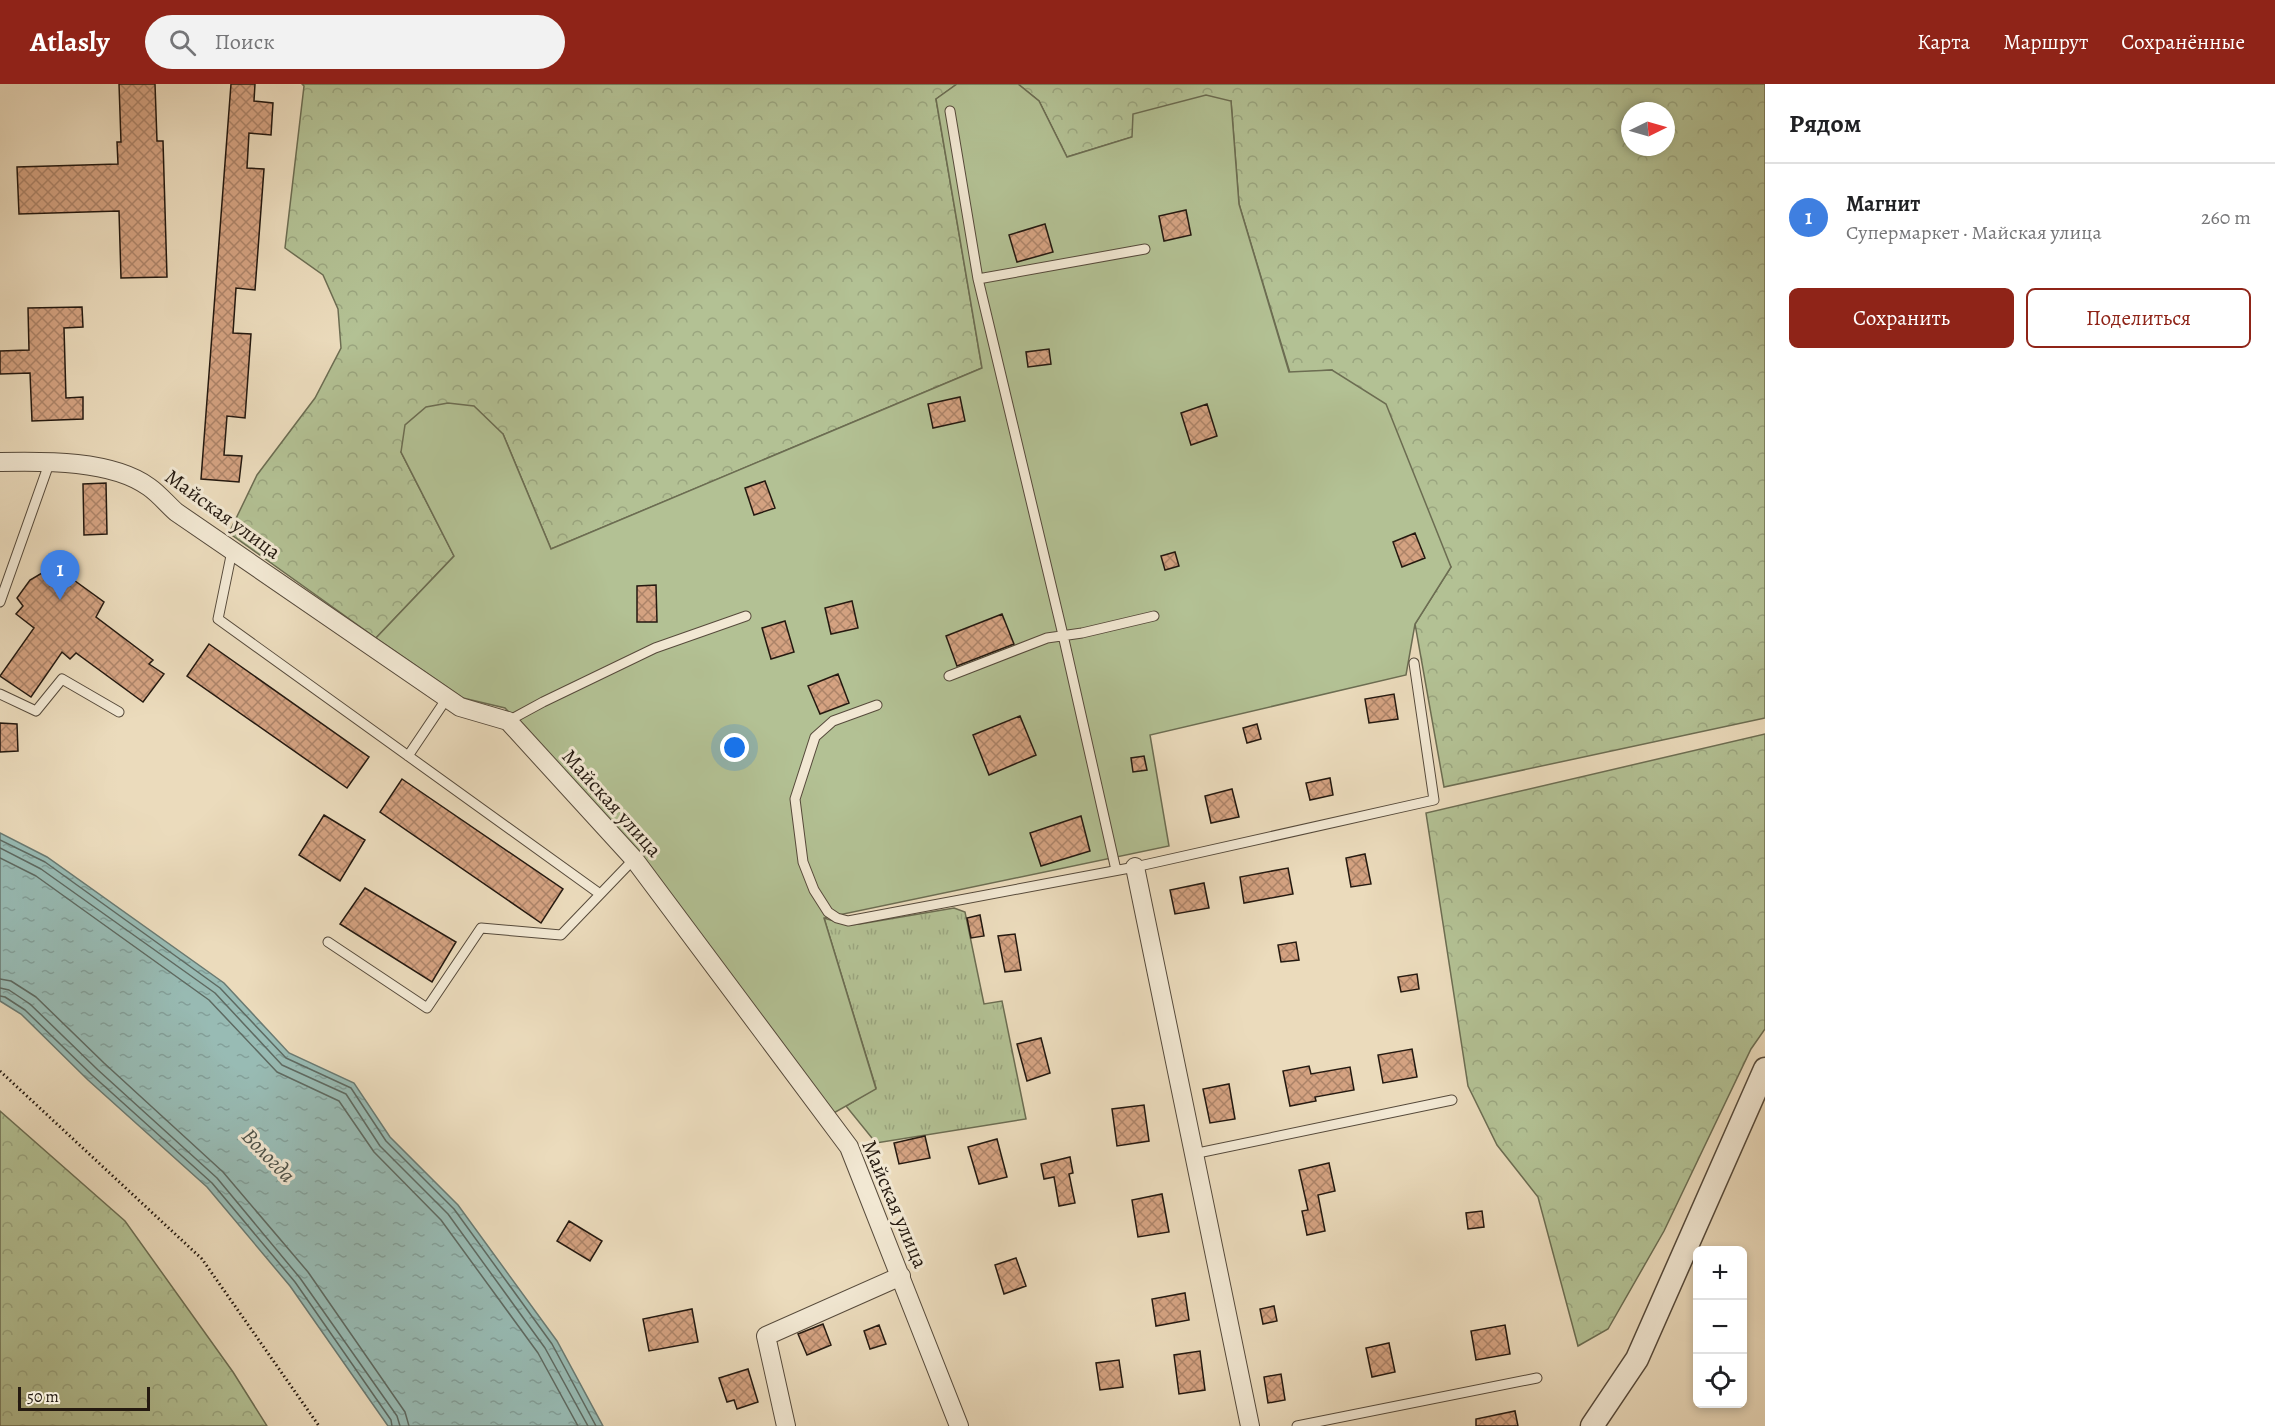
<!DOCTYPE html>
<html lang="ru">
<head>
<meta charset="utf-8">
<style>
	body { margin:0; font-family:Alegreya,serif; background:#f2f2f2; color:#202124 }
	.controls { position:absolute; right:18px; bottom:18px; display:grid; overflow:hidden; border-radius:9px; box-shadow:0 3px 9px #0003 }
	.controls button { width:54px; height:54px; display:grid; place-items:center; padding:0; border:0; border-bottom:2px solid #e0e0e0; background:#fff; color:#202124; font:30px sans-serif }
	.compass { position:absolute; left:1621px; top:18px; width:54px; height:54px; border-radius:50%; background:#fff; box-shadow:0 3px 9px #0003; rotate:85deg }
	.scale { position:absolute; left:18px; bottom:15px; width:132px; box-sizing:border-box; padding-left:6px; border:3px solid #241910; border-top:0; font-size:16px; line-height:21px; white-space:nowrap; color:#241910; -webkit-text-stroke:4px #f2e8d3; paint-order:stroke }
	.you { position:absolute; left:735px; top:664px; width:21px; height:21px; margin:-15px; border:4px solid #fff; border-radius:50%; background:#1a73e8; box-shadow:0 0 0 9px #1a73e833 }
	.badge { display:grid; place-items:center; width:39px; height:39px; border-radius:50%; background:#8f2418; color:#fff; font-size:20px; font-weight:700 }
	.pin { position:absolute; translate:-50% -50px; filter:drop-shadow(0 2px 3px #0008) }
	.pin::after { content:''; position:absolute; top:32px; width:21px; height:18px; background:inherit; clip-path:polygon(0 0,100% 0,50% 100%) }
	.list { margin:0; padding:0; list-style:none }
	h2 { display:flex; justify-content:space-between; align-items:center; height:78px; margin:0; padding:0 24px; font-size:26px }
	h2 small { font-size:20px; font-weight:400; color:#757577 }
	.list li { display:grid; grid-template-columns:39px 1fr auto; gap:18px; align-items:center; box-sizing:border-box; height:108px; padding:0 24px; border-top:2px solid #e0e0e0 }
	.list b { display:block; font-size:22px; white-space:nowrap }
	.list p { margin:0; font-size:20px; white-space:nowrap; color:#757577 }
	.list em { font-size:20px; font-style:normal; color:#757577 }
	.actions { display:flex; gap:12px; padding:18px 24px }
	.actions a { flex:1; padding:14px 0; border:2px solid #8f2418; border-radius:9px; text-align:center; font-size:21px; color:#8f2418 }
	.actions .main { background:#8f2418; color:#fff }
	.icon { flex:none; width:33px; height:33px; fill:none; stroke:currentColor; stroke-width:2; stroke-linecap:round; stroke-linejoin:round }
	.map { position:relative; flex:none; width:1765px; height:1342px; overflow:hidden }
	header { display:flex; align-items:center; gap:36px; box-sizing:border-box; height:84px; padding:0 30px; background:#8f2418; color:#fff }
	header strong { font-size:28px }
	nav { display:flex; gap:33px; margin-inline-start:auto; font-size:21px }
	.search { width:420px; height:54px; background:#f2f2f2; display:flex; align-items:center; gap:15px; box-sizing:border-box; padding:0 21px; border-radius:33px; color:#757577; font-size:22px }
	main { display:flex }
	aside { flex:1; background:#fff }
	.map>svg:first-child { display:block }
</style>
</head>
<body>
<header>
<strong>Atlasly</strong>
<div class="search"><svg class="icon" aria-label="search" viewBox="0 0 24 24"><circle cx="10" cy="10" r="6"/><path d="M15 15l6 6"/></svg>Поиск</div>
<nav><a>Карта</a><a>Маршрут</a><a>Сохранённые</a></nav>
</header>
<main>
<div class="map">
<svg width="1765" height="1342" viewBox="0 0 1765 1342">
	<defs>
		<pattern id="grass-tufts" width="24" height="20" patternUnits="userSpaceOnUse" patternTransform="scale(1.5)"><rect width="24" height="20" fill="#b3c194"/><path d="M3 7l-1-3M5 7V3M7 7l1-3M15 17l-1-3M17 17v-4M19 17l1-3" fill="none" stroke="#9aa57f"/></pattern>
		<pattern id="forest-crowns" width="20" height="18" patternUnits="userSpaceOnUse" patternTransform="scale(1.5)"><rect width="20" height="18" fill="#b3c194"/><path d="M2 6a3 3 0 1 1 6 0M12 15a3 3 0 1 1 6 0" fill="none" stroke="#9aa57f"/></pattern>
		<pattern id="water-ripples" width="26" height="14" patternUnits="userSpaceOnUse" patternTransform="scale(1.5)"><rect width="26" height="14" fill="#98bbb4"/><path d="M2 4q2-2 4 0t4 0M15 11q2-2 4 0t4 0" fill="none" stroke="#83a09a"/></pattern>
		<pattern id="building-cross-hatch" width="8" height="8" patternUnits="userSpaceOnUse" patternTransform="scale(1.5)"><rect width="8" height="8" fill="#d4a281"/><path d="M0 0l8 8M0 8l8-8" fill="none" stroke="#ac8368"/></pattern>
	</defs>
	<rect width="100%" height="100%" fill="#ebdbbc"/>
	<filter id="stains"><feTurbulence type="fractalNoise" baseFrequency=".00333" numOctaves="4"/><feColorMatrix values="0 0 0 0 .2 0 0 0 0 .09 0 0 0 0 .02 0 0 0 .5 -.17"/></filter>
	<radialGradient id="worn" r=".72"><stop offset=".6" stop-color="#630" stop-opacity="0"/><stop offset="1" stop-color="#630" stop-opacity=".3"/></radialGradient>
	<path fill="url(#grass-tufts)" stroke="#6c6d52" stroke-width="1.5" d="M 954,824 L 965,828 L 984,920 L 1002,917 L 1026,1035 L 876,1059 L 846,1022 L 876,1004 L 824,834 L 847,841 L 860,840 Z"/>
	<path fill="url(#forest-crowns)" stroke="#6c6d52" stroke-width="1.5" fill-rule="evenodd" d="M 302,0 L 957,0 L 936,15 L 982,284 L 551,465 L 503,350 L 401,368 L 454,472 L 376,554 L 229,449 L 257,391 L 315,314 L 341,264 L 338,225 L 323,191 L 285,164 L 304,2 Z
		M 1018,0 L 1765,0 L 1765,634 L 1444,703 L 1415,540 L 1451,483 L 1332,286 L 1290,289 L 1239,120 L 1231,17 L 1132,53 L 1067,73 L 1039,17 ZM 1630,27 L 1666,27 L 1666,63 L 1630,63 Z
		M 1765,650 L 1765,945 L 1751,965 L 1664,1147 L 1608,1245 L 1578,1262 L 1538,1113 L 1497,1061 L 1468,1002 L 1426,729 Z
		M 0,1027 L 125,1137 L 233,1288 L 267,1342 L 0,1342 Z"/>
	<path fill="#b3c194" stroke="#6c6d52" stroke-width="1.5" d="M 957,0 L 1018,0 L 1039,17 L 1067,73 L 1132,53 L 1133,30 L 1206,11 L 1231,17 L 1239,120 L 1289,288 L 1332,286 L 1386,320 L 1451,483 L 1415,540 L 1406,591 L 1150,651 L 1169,762 L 824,834 L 876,1005 L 832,1030 L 639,771 L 505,624 L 463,614 L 376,554 L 454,472 L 401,368 L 405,341 L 426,323 L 448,319 L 474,322 L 503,350 L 551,465 L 982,284 L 936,15 Z"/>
	<path fill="url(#water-ripples)" stroke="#6a7a72" stroke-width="1.5" d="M 0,749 L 47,773 L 224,899 L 289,969 L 354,999 L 390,1053 L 458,1121 L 557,1257 L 603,1342 L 388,1342 L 290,1202 L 207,1103 L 88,996 L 21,930 L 0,917 Z"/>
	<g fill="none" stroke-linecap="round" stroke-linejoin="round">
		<path stroke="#5e6a62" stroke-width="1.5" d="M 0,756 L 45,778 L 220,904 L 286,974 L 351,1004 L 386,1057 L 454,1125 L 552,1260 L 596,1342
			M 0,764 L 41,785 L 215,909 L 282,981 L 346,1010 L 380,1062 L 448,1130 L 545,1264 L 588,1342
			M 0,774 L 36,792 L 209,916 L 277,988 L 339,1017 L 374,1068 L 441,1136 L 538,1269 L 578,1342
			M 0,895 L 11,897 L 36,913 L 104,979 L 223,1088 L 308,1188 L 405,1328 L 409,1342
			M 0,904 L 9,906 L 30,920 L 98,986 L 217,1094 L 300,1194 L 397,1332 L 400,1342
			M 0,912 L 5,913 L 25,926 L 92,991 L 212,1099 L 295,1198 L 391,1336 L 392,1342"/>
	</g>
	<path fill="url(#building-cross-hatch)" stroke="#241910" stroke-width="1.5" d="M 119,0 L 155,0 L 157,57 L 163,57 L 167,193 L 121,194 L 119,127 L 19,130 L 17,83 L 118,80 L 117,58 L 121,58 Z
		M 231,0 L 255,0 L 254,17 L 273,19 L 271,51 L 249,49 L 247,84 L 264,85 L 255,206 L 236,204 L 233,249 L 251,250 L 245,334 L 227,332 L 224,371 L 242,372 L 239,398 L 201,395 Z
		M 1186,126 L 1191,151 L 1164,157 L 1159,132 Z
		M 1045,140 L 1053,168 L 1017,178 L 1009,151 Z
		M 82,223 L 83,243 L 64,244 L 66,314 L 83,313 L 83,335 L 32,337 L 30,289 L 0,290 L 0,267 L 29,266 L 28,224 Z
		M 1049,265 L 1051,280 L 1028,283 L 1026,268 Z
		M 960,313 L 965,337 L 933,344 L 928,320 Z
		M 1207,320 L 1217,352 L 1191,361 L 1181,329 Z
		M 765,397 L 775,424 L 754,431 L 745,404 Z
		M 106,399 L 107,450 L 84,451 L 83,400 Z
		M 1415,449 L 1425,474 L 1402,483 L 1393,458 Z
		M 1175,468 L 1179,482 L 1165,486 L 1161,472 Z
		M 60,486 L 104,518 L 96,533 L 153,576 L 149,580 L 164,590 L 143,618 L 76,569 L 70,575 L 62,568 L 31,613 L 0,592 L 34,544 L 16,530 L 23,522 L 17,514 L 30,496 L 42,489 Z
		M 656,501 L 657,538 L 637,538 L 637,502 Z
		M 852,517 L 858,544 L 831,550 L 825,524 Z
		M 1002,530 L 1014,560 L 957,582 L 946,552 Z
		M 785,537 L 794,568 L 771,575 L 762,544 Z
		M 209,560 L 369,673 L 347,704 L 187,592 Z
		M 838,590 L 849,619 L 820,630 L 808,602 Z
		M 1394,610 L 1398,635 L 1369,639 L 1365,615 Z
		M 1020,632 L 1036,671 L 989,691 L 973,651 Z
		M 0,639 L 17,640 L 18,667 L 0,668 Z
		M 1257,640 L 1261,655 L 1247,659 L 1243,644 Z
		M 1144,672 L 1147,686 L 1133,688 L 1131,674 Z
		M 1330,694 L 1333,711 L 1310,716 L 1306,699 Z
		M 402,695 L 563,805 L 541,839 L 380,728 Z
		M 1232,705 L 1239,733 L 1211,739 L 1205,712 Z
		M 324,731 L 365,756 L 340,797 L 299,771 Z
		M 1081,732 L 1090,767 L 1041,782 L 1030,749 Z
		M 1365,770 L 1371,800 L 1351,803 L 1346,774 Z
		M 1288,784 L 1293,810 L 1244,819 L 1240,793 Z
		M 1204,799 L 1209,824 L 1175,830 L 1170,806 Z
		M 365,804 L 456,858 L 432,898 L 340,840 Z
		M 980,831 L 984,852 L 971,854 L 967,834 Z
		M 1015,850 L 1021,886 L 1005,888 L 998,852 Z
		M 1296,858 L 1299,876 L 1281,878 L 1278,861 Z
		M 1417,890 L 1419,905 L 1401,908 L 1398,893 Z
		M 1041,954 L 1050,989 L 1027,997 L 1017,960 Z
		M 1412,965 L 1417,993 L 1383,999 L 1378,971 Z
		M 1309,982 L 1311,990 L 1350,983 L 1354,1006 L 1315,1013 L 1316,1017 L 1290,1022 L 1283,987 Z
		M 1229,1000 L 1235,1035 L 1210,1039 L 1203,1005 Z
		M 1144,1021 L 1149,1057 L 1117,1062 L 1112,1025 Z
		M 925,1052 L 930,1074 L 899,1080 L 894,1059 Z
		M 997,1055 L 1007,1093 L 979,1100 L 968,1063 Z
		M 1070,1073 L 1073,1089 L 1069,1090 L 1075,1119 L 1059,1122 L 1054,1093 L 1044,1095 L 1041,1080 Z
		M 1329,1079 L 1335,1107 L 1318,1111 L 1325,1147 L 1307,1151 L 1302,1127 L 1308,1126 L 1299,1086 Z
		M 1162,1110 L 1169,1148 L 1138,1153 L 1132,1116 Z
		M 1482,1127 L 1484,1143 L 1468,1145 L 1466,1129 Z
		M 569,1137 L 602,1157 L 590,1177 L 557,1157 Z
		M 1016,1174 L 1026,1202 L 1004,1210 L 995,1181 Z
		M 1185,1209 L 1189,1236 L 1156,1242 L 1152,1215 Z
		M 1274,1222 L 1277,1237 L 1263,1240 L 1260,1225 Z
		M 692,1225 L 698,1258 L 649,1267 L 643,1235 Z
		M 823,1240 L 831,1261 L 807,1271 L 798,1250 Z
		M 879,1241 L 886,1260 L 870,1265 L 864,1247 Z
		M 1505,1241 L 1510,1270 L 1476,1276 L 1471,1247 Z
		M 1389,1259 L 1395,1288 L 1372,1293 L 1366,1264 Z
		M 1200,1267 L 1205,1306 L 1179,1310 L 1174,1271 Z
		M 1119,1276 L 1123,1303 L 1100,1306 L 1096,1279 Z
		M 748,1285 L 758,1318 L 737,1325 L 734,1316 L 727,1318 L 719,1294 Z
		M 1281,1290 L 1285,1316 L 1268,1319 L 1264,1293 Z
		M 1515,1327 L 1518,1342 L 1476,1342 L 1476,1335 Z"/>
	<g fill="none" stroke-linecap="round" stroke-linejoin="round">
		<g stroke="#564a3b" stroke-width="11">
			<path id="service" d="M 950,27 L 978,195 L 1063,551 L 1116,786
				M 978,195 L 1145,165
				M 232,467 L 218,535 L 600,810
				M 0,518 L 50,377
				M 949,592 L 1047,554 L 1082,549 L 1154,532
				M 0,610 L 36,627 L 62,595 L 119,628
				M 877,621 L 833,637 L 815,653 L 795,715 L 803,778 L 814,806 L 828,828 L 837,834 L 848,837 L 1135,783 L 1434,716 L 1414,579
				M 508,637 L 543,618 L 655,564 L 746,532
				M 408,672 L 447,614
				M 328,858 L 427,924 L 481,844 L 561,851 L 634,775
				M 1193,1070 L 1452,1016
				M 1297,1342 L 1537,1294"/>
		</g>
		<g stroke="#564a3b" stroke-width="20">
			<path id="minor" d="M 0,378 C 44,377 112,376 149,403 C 159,410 167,420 176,428 L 460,623 L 508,637 L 634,775 L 849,1063 L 959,1342
				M 1135,783 L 1250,1342
				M 786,1342 L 766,1252 L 901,1192"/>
		</g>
		<g stroke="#564a3b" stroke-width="25">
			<path id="tertiary" d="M 1592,1342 L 1637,1275 L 1765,985"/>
		</g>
		<path stroke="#241910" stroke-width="3" stroke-dasharray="1.5 3" stroke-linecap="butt" d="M 0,987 L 202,1175 L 319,1342"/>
		<use href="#service" stroke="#f2e8d3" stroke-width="9"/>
		<use href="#minor" stroke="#f2e8d3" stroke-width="18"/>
		<use href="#tertiary" stroke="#f2e8d3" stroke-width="22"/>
	</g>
	<g text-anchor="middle" stroke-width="6" stroke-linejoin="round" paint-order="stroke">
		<g font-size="21" fill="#241910" stroke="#f2e8d3">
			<text transform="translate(223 430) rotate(36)" y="7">Майская улица</text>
			<text transform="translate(612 719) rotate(48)" y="7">Майская улица</text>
			<text transform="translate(895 1120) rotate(67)" y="7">Майская улица</text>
		</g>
		<g font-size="22" font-style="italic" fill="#4d5249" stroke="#f2e8d3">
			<text transform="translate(269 1071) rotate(46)" y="8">Вологда</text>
		</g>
	</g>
	<rect width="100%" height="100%" filter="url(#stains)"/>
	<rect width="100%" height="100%" fill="url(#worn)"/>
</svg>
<div class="controls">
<button>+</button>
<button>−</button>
<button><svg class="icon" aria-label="locate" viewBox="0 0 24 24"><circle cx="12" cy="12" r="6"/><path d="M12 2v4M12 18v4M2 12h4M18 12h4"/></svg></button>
</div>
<svg class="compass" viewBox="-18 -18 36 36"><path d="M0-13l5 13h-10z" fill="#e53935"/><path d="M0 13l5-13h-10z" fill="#757577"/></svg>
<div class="scale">50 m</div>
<div class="you"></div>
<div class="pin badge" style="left:60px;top:516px;background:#3f7fe0">1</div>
</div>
<aside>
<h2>Рядом<small></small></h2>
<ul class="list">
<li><span class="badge" style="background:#3f7fe0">1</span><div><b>Магнит</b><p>Супермаркет · Майская улица</p></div><em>260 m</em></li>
</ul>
<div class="actions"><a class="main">Сохранить</a><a>Поделиться</a></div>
</aside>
</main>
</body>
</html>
